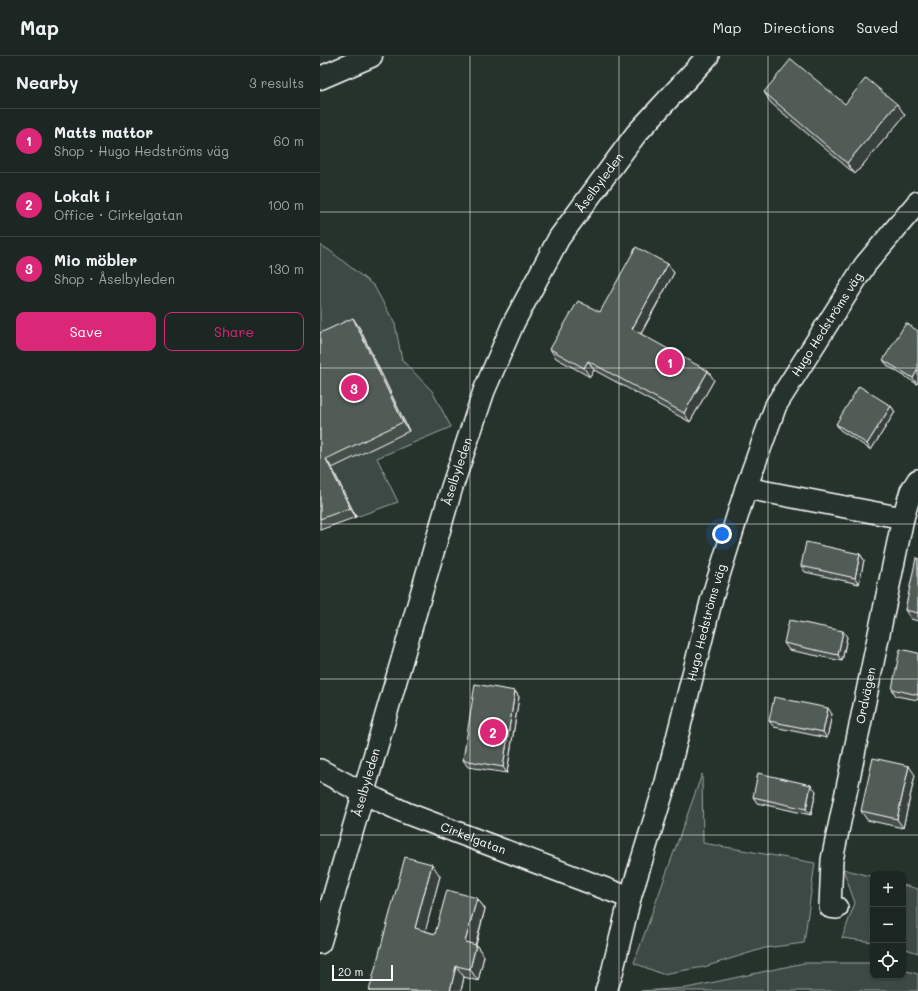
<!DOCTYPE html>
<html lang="en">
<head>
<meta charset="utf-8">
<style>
	body { margin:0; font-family:Mali,sans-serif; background:#29322f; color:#f1f3f6 }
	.controls { position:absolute; right:12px; bottom:12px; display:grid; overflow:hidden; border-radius:8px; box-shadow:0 1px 3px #0004 }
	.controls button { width:36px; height:36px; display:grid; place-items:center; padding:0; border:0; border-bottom:1px solid #3a4340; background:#1c2622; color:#f1f3f6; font:20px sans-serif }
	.scale { position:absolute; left:12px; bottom:10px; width:61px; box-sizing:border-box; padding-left:4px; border:2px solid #fff; border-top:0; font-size:11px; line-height:14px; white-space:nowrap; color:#fff; -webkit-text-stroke:3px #26332d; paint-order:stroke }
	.you { position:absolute; left:402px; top:478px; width:14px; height:14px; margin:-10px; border:3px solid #fff; border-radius:50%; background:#1a73e8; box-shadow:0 0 0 6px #1a73e833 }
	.badge { display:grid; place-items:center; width:26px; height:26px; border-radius:50%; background:#db2777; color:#fff; font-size:13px; font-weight:700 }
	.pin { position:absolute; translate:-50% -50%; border:2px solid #fff; box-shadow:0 1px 4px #0006 }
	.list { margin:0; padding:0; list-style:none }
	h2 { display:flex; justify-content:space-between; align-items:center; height:52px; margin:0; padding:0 16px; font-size:17px }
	h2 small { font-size:13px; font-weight:400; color:#a0a5a5 }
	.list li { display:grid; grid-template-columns:26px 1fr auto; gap:12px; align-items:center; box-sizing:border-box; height:64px; padding:0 16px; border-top:1px solid #3a4340 }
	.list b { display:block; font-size:15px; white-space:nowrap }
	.list p { margin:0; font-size:13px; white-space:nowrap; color:#a0a5a5 }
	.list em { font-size:13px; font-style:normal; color:#a0a5a5 }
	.actions { display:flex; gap:8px; padding:12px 16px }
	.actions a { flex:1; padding:9px 0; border:1px solid #db2777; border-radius:8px; text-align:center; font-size:14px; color:#db2777 }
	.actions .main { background:#db2777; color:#fff }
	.icon { flex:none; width:22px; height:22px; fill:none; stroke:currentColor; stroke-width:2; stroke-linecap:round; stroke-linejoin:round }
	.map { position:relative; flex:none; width:598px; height:935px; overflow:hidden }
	header { display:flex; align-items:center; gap:24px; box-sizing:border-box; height:56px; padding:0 20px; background:#1c2622; border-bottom:1px solid #3a4340 }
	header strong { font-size:19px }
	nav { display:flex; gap:22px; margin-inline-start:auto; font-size:14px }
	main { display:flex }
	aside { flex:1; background:#1c2622 }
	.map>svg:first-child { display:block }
</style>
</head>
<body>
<header>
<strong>Map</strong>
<nav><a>Map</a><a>Directions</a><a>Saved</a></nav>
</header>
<main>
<aside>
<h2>Nearby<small>3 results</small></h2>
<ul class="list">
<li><span class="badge">1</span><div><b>Matts mattor</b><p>Shop · Hugo Hedströms väg</p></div><em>60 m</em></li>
<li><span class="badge">2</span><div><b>Lokalt i</b><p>Office · Cirkelgatan</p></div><em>100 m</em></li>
<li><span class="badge">3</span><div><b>Mio möbler</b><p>Shop · Åselbyleden</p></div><em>130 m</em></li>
</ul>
<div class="actions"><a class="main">Save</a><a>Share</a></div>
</aside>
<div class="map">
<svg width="598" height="935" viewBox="0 0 598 935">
	<rect width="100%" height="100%" fill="#26332d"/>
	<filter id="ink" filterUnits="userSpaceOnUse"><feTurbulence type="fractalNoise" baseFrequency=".025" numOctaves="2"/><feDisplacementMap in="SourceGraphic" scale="8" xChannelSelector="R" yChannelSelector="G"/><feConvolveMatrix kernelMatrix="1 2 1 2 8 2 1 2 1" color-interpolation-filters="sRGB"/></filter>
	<g filter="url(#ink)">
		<path fill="#3e4944" stroke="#9ea4a2" d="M 0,189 L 9,194 L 54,230 L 75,268 L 82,304 L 112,335 L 131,371 L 57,402 L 78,446 L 36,461 L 12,412 L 0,289 Z
			M 382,718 L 383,787 L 495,807 L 484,887 L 445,892 L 384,911 L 342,918 L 314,907 Z
			M 523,813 L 553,821 L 553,886 L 522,882 L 535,847 Z
			M 583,829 L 598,833 L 598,897 L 583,892 Z
			M 484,907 L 549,907 L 553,908 L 553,920 L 583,920 L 583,914 L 598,918 L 598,935 L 321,935 L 367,932 Z"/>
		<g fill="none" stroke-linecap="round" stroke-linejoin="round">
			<g stroke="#fff" stroke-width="24">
				<g id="street">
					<path d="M 426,432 L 583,462"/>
					<path id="s1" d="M 0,714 L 43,737 L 86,757 L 310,842"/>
					<path id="s2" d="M 517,852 L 510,851 L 512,804 L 583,462 L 591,435 L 598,424"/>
					<path id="s3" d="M 0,887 L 132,431 L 164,335 L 194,266 L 239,182 L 316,78 L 388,0"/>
					<path id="s4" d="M 286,935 L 292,917 L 310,842 L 346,726 L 392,542 L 426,432 L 456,349 L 545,209 L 598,146"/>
				</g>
			</g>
			<g stroke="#fff" stroke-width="25">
				<path id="highway" d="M 0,22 L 51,0"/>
			</g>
			<use href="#street" stroke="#26332d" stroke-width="21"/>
			<use href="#highway" stroke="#26332d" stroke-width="22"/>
		</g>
		<path fill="#464f4b" stroke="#fff" d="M 444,36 L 525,48 L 585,59 L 535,118 L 451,47 Z
			M 348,208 L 354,217 L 321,278 L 394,324 L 370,366 L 274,314 L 270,321 L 236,302 L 230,293 L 280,256 Z
			M 39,271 L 89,375 L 12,412 L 36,461 L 0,474 L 0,277 Z
			M 598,275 L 597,328 L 568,310 L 563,304 Z
			M 571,350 L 575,356 L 551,394 L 520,374 L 516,368 Z
			M 540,498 L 544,504 L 539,528 L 485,516 L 481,510 Z
			M 598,502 L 598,565 L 591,563 L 585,554 Z
			M 527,581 L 522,605 L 469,594 L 464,587 Z
			M 598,597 L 598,644 L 576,640 L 572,633 Z
			M 195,635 L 199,641 L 187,717 L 148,711 L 143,704 Z
			M 512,658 L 507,682 L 454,671 L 449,665 Z
			M 595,719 L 583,772 L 547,764 L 541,755 Z
			M 496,735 L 491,759 L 437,747 L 433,741 Z
			M 120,820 L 105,875 L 115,878 L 157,842 L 165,853 L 156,889 L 164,900 L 158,925 L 144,921 L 141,935 L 49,935 Z"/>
		<path fill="#39403d" stroke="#fff" d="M 577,48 L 585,59 L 535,118 L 527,107 Z
			M 348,208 L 354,217 L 318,282 L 312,273 Z
			M 33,262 L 39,271 L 89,375 L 83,366 Z
			M 268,305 L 274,314 L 270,321 L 264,312 Z
			M 598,313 L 598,326 L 597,328 L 593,322 Z
			M 388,315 L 394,324 L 370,366 L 364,357 Z
			M 571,350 L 575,356 L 551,394 L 547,388 Z
			M 6,403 L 12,412 L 36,461 L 30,452 Z
			M 540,498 L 544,504 L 539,528 L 535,522 Z
			M 523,575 L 527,581 L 522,605 L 518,599 Z
			M 195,635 L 199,641 L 187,717 L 183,711 Z
			M 508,652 L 512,658 L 507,682 L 503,676 Z
			M 589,710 L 595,719 L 583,772 L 577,763 Z
			M 491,729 L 496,735 L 491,759 L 486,753 Z
			M 112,808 L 120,820 L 103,884 L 95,872 Z
			M 157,842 L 165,853 L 153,897 L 145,886 Z
			M 156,889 L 164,900 L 158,925 L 150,913 Z
			M 136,910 L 144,921 L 141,935 L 130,935 Z"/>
		<path fill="#515c57" stroke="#fff" d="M 471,3 L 525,48 L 546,22 L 577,48 L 527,107 L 444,36 Z
			M 316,191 L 348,208 L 312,273 L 388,315 L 364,357 L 268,305 L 264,312 L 230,293 L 258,245 L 280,256 Z
			M 33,262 L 83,366 L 6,403 L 30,452 L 0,463 L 0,277 Z
			M 586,267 L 598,275 L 598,313 L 593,322 L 563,304 Z
			M 539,330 L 571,350 L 547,388 L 516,368 Z
			M 486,486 L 540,498 L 535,522 L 481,510 Z
			M 596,502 L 598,502 L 598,557 L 585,554 Z
			M 469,564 L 523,575 L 518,599 L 464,587 Z
			M 580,593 L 598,597 L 598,639 L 572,633 Z
			M 155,628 L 195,635 L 183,711 L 143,704 Z
			M 454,641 L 508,652 L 503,676 L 449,665 Z
			M 553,702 L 589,710 L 577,763 L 541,755 Z
			M 438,717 L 491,729 L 486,753 L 433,741 Z
			M 85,801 L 112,808 L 95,872 L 115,878 L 127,834 L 157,842 L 145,886 L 156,889 L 150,913 L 136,910 L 130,935 L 49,935 Z"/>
	</g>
	<path fill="none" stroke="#fff" stroke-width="1" stroke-opacity="0.55" d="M 150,0 L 150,935M 299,0 L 299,935M 448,0 L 448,935M 0,156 L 598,156M 0,312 L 598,312M 0,468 L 598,468M 0,623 L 598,623M 0,779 L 598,779"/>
	<g text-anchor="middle" stroke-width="3" stroke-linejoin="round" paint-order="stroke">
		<g font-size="12" fill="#fff" stroke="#26332d">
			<text dy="4" stroke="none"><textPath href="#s3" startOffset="815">Åselbyleden</textPath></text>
			<text dy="4" stroke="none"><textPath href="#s4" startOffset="706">Hugo Hedströms väg</textPath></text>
			<text dy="4" stroke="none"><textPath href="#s3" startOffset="491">Åselbyleden</textPath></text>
			<text dy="4" stroke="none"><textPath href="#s4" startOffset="382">Hugo Hedströms väg</textPath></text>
			<text dy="4" stroke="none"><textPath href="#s2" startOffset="222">Ordvägen</textPath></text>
			<text dy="4" stroke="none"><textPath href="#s3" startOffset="167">Åselbyleden</textPath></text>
			<text dy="4" stroke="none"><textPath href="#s1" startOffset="168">Cirkelgatan</textPath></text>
		</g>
	</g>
</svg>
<div class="controls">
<button>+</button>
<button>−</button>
<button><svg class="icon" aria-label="locate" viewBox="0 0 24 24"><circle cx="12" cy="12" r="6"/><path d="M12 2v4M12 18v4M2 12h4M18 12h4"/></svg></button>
</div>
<div class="scale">20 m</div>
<div class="you"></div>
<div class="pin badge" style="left:350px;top:306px">1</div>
<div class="pin badge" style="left:173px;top:676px">2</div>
<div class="pin badge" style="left:34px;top:332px">3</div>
</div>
</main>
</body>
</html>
